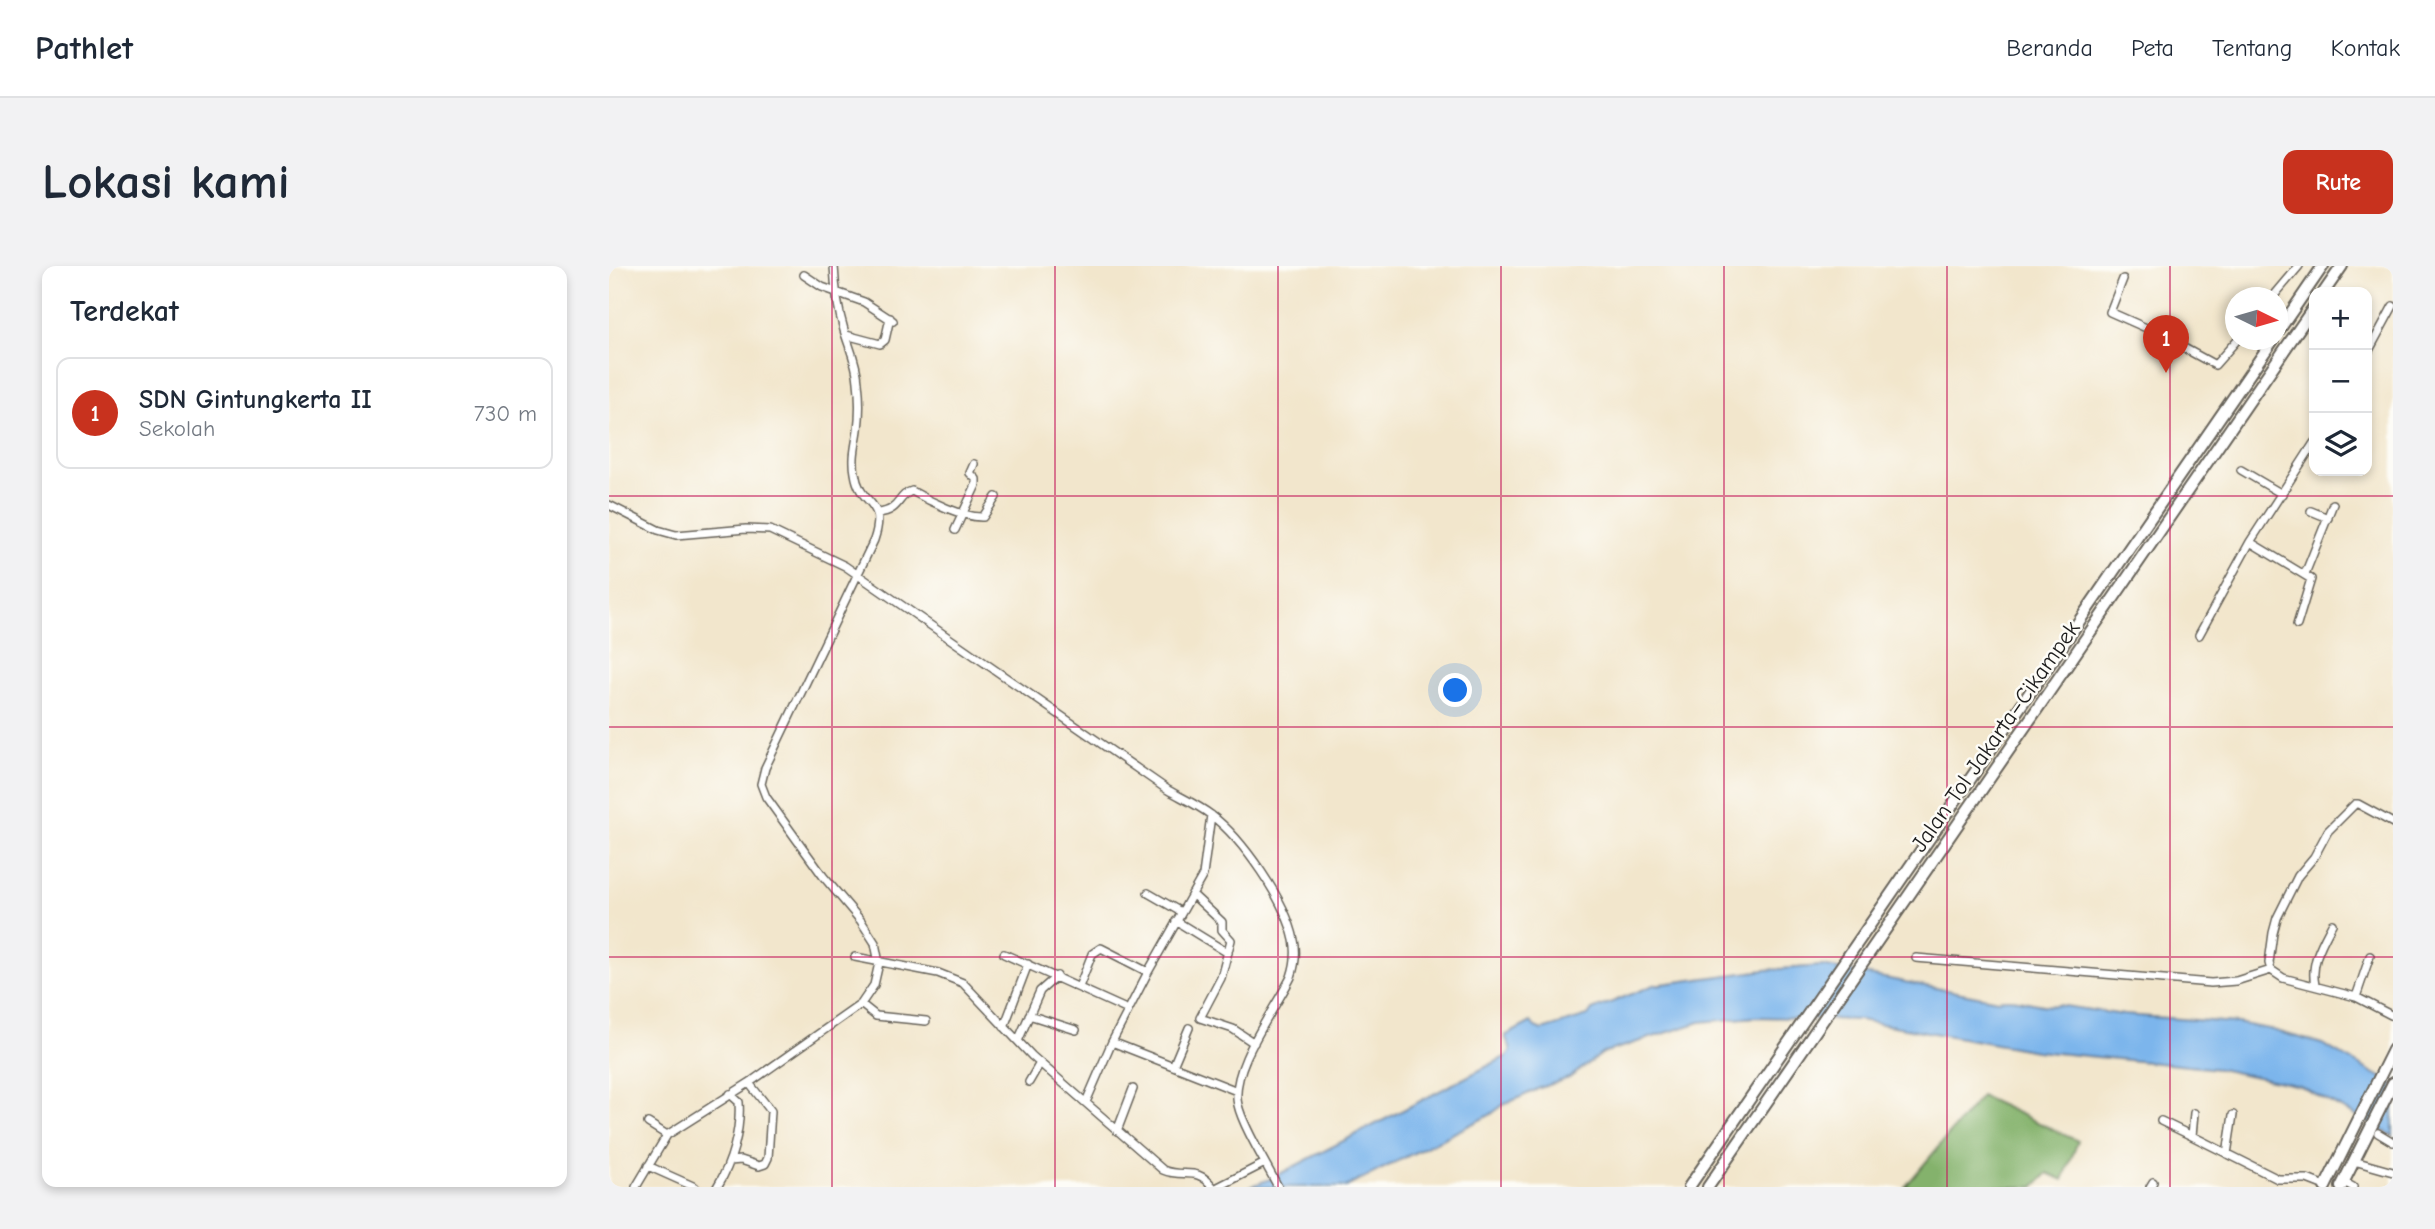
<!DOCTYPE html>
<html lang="id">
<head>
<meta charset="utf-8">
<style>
	body { margin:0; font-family:"Comic Neue",sans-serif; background:#f2f2f3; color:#1f2937 }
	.controls { position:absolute; right:21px; top:21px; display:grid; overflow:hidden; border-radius:14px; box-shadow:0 4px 10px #0003 }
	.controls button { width:63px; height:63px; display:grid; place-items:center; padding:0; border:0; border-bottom:2px solid #e0e1e3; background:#fff; color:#1f2937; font:35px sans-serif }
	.compass { position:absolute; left:1616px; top:21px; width:63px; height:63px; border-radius:50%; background:#fff; box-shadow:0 4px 10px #0003; rotate:95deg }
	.you { position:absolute; left:847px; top:425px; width:24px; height:24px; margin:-18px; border:5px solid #fff; border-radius:50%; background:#1a73e8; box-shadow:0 0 0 10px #1a73e833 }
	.badge { display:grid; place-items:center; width:46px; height:46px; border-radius:50%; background:#c8321e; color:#fff; font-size:23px; font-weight:700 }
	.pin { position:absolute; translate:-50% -58px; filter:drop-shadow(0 2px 4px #0008) }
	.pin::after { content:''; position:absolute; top:37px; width:24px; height:21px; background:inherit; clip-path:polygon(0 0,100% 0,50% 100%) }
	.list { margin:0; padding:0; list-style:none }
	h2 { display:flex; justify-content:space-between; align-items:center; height:91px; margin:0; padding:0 28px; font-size:30px }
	h2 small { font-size:23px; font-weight:400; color:#747a83 }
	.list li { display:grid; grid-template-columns:46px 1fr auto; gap:21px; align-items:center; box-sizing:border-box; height:112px; margin:0 14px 14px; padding:0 14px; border:2px solid #e0e1e3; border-radius:14px }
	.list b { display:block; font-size:26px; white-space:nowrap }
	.list p { margin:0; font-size:23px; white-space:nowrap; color:#747a83 }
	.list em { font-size:23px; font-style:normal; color:#747a83 }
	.icon { flex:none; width:38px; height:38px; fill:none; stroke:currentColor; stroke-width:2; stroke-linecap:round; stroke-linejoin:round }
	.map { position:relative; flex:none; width:1784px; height:921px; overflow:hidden; border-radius:14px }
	header { display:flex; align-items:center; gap:42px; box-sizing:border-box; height:98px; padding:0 35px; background:#fff; border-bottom:2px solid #e0e1e3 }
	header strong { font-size:33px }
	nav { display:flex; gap:38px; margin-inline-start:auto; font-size:24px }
	.intro { display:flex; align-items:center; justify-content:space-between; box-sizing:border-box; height:168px; padding:0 42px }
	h1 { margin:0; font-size:49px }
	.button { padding:18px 32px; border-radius:14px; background:#c8321e; color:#fff; font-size:24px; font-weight:700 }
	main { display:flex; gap:42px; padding:0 42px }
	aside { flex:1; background:#fff; border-radius:14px; box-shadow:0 4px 10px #0003 }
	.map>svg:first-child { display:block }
</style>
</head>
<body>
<header>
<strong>Pathlet</strong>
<nav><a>Beranda</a><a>Peta</a><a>Tentang</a><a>Kontak</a></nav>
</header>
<div class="intro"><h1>Lokasi kami</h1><a class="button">Rute</a></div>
<main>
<aside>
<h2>Terdekat<small></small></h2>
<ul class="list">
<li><span class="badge">1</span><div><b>SDN Gintungkerta II</b><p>Sekolah</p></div><em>730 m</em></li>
</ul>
</aside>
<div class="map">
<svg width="1784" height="921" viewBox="0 0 1784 921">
	<rect width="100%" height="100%" fill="#fdfcf7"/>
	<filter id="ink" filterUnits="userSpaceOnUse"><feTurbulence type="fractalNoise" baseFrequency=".0143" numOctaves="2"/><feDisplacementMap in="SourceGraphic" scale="14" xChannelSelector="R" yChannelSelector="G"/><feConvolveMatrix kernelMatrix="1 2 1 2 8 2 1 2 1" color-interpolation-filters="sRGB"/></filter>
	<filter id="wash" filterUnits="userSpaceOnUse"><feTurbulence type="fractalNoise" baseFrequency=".00686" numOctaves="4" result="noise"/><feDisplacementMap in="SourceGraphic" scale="28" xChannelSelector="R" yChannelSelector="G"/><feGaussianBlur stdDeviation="1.57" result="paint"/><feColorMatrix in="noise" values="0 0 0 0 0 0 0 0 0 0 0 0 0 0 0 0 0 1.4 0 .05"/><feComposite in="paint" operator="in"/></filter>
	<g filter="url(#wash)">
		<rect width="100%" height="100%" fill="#f2e6cc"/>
		<path fill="#84b26c" stroke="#506744" stroke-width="2" d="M 1372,830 L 1469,875 L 1454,914 L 1439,907 L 1425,921 L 1296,921 Z"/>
		<path fill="#7cb5ec" stroke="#4c6884" stroke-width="2" d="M 1213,700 L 1389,734 C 1410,729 1430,743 1449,739 L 1515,749 L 1628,757 L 1660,763 L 1713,778 L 1784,818 L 1784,870 L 1691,820 L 1610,803 L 1427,785 L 1250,754 L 1147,751 L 1091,756 L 994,787 L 960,812 L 931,822 L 894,839 L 881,849 L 737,921 L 640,921 L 661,913 L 898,790 L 902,784 L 896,770 L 922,756 L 926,761 L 933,764 L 979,750 L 983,744 L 1045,719 L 1156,704 Z"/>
	</g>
	<g filter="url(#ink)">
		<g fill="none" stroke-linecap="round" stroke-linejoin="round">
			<g stroke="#67635a" stroke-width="10">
				<path id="minor" d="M 195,9 L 213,21 L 255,36 L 284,55
					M 1514,13 L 1501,46 L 1544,65 L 1606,99 L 1628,74
					M 1663,32 L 1690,0
					M 237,69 L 271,78 L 276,74 L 281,52
					M 1758,88 L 1784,40
					M 1632,204 L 1673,228
					M 0,239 L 49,264 L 67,269 L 137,263 L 161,264 L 236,300 L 559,524 C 573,532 589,539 602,549 C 633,572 677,635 685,674 C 688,687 686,699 682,711 C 666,744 620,802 629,839 C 634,861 658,899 669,921
					M 1702,245 L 1719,252
					M 269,247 C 292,245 288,229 303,225 C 320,235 355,252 374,251 L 387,231
					M 346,264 L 367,219 L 367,213 L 361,207 L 365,198
					M 1641,276 L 1702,313 L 1688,359
					M 1696,308 L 1724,238
					M 1590,369 L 1641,276 L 1705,177
					M 539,627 L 572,646
					M 583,628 L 613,656 L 613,664 L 622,674 L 612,712 L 591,752 L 624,763 L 645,777
					M 567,655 L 619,687
					M 395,688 L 519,744
					M 246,691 L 329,707 L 354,717 L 423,790 L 554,904 C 575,913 587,899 604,921
					M 1307,692 L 1602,717 L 1627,715 L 1662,704 L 1674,712 L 1747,731 L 1784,750
					M 1662,704 L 1660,697 L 1664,667 L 1668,652 L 1689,610 L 1705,591 L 1719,565 L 1746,538 L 1749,538 L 1784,557
					M 1706,719 C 1701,697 1713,677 1723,658
					M 470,721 L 483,688 L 492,682 L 539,706
					M 1747,731 L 1761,690
					M 252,738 L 267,750 L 317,755
					M 420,749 L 467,764
					M 395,761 L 419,698
					M 409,775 L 431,725 L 448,710
					M 503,776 L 628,825
					M 564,800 L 580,762
					M 420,816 L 431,797
					M 477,836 L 503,776 L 539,706 L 594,609 L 602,549
					M 1585,847 L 1583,870 L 1669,913 L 1698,913 L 1716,920
					M 1552,855 L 1583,870
					M 39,857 L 58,869
					M 508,865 L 524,823
					M 1769,867 L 1784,876
					M 1618,888 L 1624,849
					M 121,895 L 132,894 L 150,900 L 156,898 L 159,892 L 162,845 L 140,817
					M 1745,895 L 1784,906
					M 39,900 L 86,921
					M 1735,916 L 1744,921
					M 27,921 L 58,869 L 140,817 L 252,738 L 265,719 L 270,697 L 266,677 L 252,655 L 214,610 L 157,531 L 152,518 L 156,502 L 265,274 C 279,232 251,242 246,207 C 243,191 247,179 249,164 C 251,148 251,132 249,116 C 248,97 240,81 235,64 C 229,44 226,21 225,0
					M 108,921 C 123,897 132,864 130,836 L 121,828
					M 609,921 L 656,897
					M 1541,921 L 1544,916"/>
			</g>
			<g stroke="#67635a" stroke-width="14">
				<path id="highway" d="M 1715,26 L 1733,0
					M 1668,67 L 1714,0
					M 1080,921 L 1664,74
					M 1099,921 L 1705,41
					M 1716,921 L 1784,784
					M 1732,921 L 1784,817"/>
			</g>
			<use href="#minor" stroke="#fff" stroke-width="7"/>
			<use href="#highway" stroke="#fff" stroke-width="10"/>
		</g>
	</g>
	<path fill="none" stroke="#c2185b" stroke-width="2" stroke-opacity="0.55" d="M 223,0 L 223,921M 446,0 L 446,921M 669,0 L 669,921M 892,0 L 892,921M 1115,0 L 1115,921M 1338,0 L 1338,921M 1561,0 L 1561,921M 0,230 L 1784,230M 0,461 L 1784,461M 0,691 L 1784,691"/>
	<g text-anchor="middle" stroke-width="5" stroke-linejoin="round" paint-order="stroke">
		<g font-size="23" fill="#1c1c1c" stroke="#fdfcf7">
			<text transform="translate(1386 470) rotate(-55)" y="8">Jalan Tol Jakarta–Cikampek</text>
		</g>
	</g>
</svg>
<div class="controls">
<button>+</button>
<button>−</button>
<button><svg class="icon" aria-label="layers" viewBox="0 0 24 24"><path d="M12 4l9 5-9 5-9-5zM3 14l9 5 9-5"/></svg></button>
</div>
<svg class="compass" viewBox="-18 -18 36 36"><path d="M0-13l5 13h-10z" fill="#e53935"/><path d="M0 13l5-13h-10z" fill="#747a83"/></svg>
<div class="you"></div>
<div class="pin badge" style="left:1557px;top:107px">1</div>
</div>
</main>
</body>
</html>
